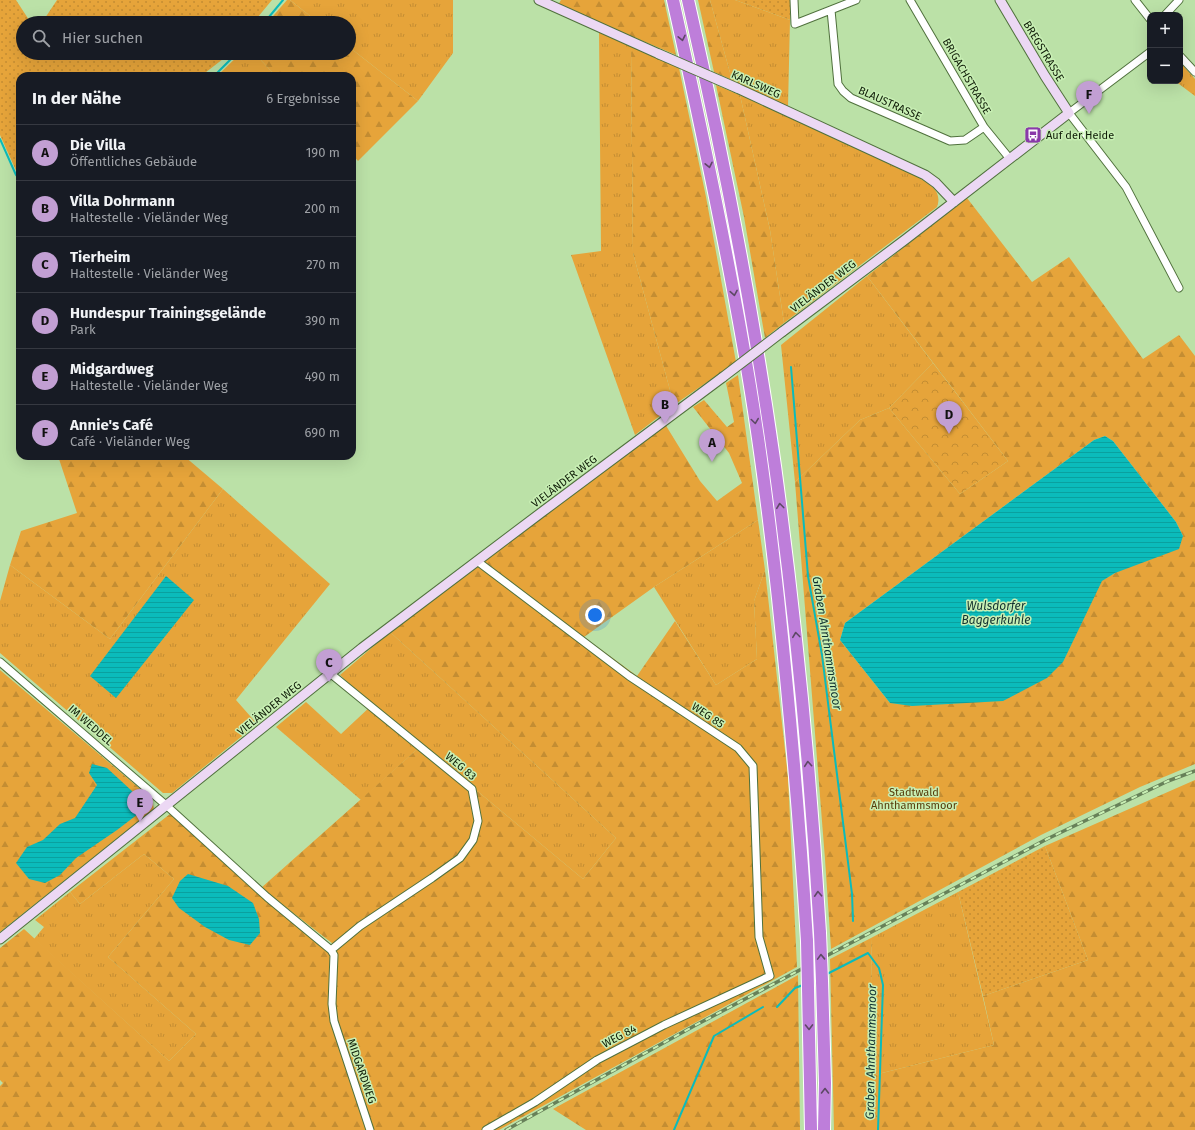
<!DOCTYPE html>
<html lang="de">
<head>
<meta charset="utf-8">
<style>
	body { margin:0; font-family:"Fira Sans",sans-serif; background:#242831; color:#f1f3f6 }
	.controls { position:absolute; right:12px; top:12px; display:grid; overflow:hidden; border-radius:8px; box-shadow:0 4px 16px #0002 }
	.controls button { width:36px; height:36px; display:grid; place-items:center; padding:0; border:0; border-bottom:1px solid #363941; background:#171b24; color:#f1f3f6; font:20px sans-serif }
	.you { position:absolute; left:595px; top:615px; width:14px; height:14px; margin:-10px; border:3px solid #fff; border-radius:50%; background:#1a73e8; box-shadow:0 0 0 6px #1a73e833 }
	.badge { display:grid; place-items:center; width:26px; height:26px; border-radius:50%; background:#c29fd3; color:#111; font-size:13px; font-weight:700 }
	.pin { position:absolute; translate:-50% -33px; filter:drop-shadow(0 1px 2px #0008) }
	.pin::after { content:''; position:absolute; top:21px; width:14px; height:12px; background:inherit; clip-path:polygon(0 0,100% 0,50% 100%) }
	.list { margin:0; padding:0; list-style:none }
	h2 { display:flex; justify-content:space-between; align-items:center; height:52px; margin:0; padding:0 16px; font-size:17px }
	h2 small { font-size:13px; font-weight:400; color:#9ea1a6 }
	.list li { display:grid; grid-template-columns:26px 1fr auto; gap:12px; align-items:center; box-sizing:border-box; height:56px; padding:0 16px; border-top:1px solid #363941 }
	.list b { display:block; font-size:15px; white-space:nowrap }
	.list p { margin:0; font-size:13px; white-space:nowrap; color:#9ea1a6 }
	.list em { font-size:13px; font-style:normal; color:#9ea1a6 }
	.icon { flex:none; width:22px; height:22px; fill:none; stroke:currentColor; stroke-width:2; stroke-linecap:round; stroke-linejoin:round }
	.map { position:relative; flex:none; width:1195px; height:1130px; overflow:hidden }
	.search { position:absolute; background:#171b24; box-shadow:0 4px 16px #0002; left:16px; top:16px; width:340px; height:44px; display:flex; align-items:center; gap:10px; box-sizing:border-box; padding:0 14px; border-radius:22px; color:#9ea1a6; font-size:15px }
	.panel { position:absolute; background:#171b24; box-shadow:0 4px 16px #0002; left:16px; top:72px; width:340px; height:388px; border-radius:12px }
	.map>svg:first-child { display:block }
</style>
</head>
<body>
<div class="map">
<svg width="1195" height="1130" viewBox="0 0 1195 1130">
	<defs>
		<pattern id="grass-tufts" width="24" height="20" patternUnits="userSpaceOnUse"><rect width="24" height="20" fill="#e6a43a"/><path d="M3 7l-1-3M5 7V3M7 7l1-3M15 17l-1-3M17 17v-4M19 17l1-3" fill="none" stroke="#c48d32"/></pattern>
		<pattern id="forest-firs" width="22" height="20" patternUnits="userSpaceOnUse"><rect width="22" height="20" fill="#e6a43a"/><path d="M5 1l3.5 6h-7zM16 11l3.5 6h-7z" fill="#c48d32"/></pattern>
		<pattern id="park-crowns" width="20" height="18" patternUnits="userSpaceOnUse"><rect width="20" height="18" fill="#e6a43a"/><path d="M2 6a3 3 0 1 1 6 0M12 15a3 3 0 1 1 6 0" fill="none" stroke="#c48d32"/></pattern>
		<pattern id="garden-dots" width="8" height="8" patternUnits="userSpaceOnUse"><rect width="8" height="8" fill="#e6a43a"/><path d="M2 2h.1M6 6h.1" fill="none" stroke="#c48d32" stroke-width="1.8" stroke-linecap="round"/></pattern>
		<pattern id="water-rules" width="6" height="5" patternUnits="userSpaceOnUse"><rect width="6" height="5" fill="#0bbbbb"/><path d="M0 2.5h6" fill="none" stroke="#0aa09f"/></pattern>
	</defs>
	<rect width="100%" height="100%" fill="#bbe1a7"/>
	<path fill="url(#grass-tufts)" d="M 290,0 L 453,0 L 453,53 L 418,101 L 349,47 L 349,23 L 319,23 Z
		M 710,0 L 735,0 L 790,20 L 788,107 L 732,80 Z
		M 599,31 L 631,46 L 633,253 L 674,405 L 635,435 L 571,255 L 601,251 Z
		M 241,53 L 254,53 L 276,76 L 245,76 L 245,74 L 229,73 L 225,76 L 217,76 Z
		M 1180,62 L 1195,79 L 1195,96 L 1175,81 L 1180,81 Z
		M 740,95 L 916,176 C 929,184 943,190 937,207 L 784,323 L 770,230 Z
		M 867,276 L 933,363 L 889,408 L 860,420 L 795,482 L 781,345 Z
		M 223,489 L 330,584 L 236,700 L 257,724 L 172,793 L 163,793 L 0,653 L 0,601 L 10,565 L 110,639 Z
		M 758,520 L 765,570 L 754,601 L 757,659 L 716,685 L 654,587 Z
		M 390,632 L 616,838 L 583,879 L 422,745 L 361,800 L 276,727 L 306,702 L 341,734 L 372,705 L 340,675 Z
		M 144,854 L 174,879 L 108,957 L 196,1034 L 169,1061 L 34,939 L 44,927 L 35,920 L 70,892 L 80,904 Z
		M 958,892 L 994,1045 L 874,1075 L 871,938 Z"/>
	<path fill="url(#forest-firs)" fill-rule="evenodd" d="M 287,0 L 290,0 L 319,23 L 267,23 Z
		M 561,0 L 664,0 L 676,55 L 558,5 Z
		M 698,0 L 710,0 L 732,80 L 714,72 Z
		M 631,46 L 679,68 L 706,197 L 736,362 L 674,405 L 633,253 Z
		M 349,47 L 418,101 L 358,161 L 352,154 L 352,76 L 276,76 L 254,53 L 349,53 Z
		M 716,85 L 740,95 L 770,230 L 784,323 L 765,338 L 744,217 Z
		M 967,198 L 1032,282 L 1069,257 L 1143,359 L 1179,335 L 1195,356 L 1195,764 L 1140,787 L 1041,835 L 831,949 L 825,859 L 795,482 L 860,420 L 889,408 L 960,494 L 1008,461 L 867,276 ZM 1105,436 L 1113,441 L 1176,522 L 1183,536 L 1115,573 L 890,703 L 840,640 L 845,623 L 1094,440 Z
		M 738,375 L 758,520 L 654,587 L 584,637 L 637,676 L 675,621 L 716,685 L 757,659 L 754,601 L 765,570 L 788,777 L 797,967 L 499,1130 L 373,1130 L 337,1022 L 335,987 L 337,947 L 261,888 L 422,745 L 583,879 L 616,838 L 390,632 L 665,424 L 700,481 L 717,501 L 742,483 L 729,453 L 693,407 L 704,400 L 727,427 L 734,422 L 726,383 Z
		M 58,456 L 184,456 L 223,489 L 110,639 L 10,565 L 21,531 L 77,513 Z
		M 0,670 L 152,799 L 154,809 L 0,932 Z
		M 1195,780 L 1195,1130 L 834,1130 L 830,959 L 871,938 L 874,1075 L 994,1045 L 983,996 L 1088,960 L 1045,846 Z
		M 170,814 L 330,954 L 328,1003 L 332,1023 L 366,1130 L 0,1130 L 0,1086 L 3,1083 L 0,1080 L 0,948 L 24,929 L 169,1061 L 196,1034 L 108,957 L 174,879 L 144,854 L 80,904 L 70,892 Z
		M 798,975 L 800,1130 L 586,1130 L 553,1109 Z"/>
	<path fill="url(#park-crowns)" d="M 933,363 L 1008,461 L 960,494 L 889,408 Z"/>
	<path fill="url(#garden-dots)" d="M 0,0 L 16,0 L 31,23 L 45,18 L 57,0 L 272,0 L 253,23 L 23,23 L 23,53 L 227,53 L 223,59 L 201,76 L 20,76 L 20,175 L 18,175 L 0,135 Z
		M 735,0 L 790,0 L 790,20 Z
		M 1045,846 L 1088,960 L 983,996 L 958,892 Z"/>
	<path fill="url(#water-rules)" d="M 1105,436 L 1113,441 L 1176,522 L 1183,536 L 1179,549 L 1115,573 L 1102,581 L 1063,662 L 1047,678 L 1003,701 L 912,706 L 890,703 L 840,640 L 845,623 L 1094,440 Z
		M 166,576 L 194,600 L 116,698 L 90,676 Z
		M 92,764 L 107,768 L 132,791 L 143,807 L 138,814 L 117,830 L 76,858 L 60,875 L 45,883 L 29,879 L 16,863 L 27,847 L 43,840 L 60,824 L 75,818 L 97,785 L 89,773 Z
		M 188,874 L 228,886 L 253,903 L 259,919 L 260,933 L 250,945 L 229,940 L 205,927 L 179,908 L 172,898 L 180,881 Z"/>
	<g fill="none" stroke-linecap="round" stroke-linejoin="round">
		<path stroke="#0bbbbb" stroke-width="2" d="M 264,23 L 283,0
			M 214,76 L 237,53
			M 0,139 L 16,175 L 20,180
			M 791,367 L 808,576 L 822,655 L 852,894 L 853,921
			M 827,974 L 868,953 L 879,968 L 883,985 L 878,1130
			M 777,1007 L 795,988 L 803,985
			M 674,1130 L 714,1036 L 763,1007"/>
		<g stroke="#50713d" stroke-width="9">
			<path id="street" d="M 794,0 L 795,24 L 856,0
				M 910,0 L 984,127 L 1010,159
				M 1135,0 L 1150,19
				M 831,10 L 838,84 L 843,91 L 851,98 L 950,141 L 965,140 L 984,127
				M 1165,15 L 1179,0
				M 1150,52 L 1069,113 L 1126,187 L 1179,288
				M 1180,56 L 1195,72
				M 477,561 L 629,676 L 738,748 L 753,766 L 759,937 L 770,976 L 664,1025 L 597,1060 L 535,1102 L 486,1130
				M 0,662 L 167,806 L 267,897 L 331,950 L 334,955 L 332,1004 L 334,1021 L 370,1130
				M 331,674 L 472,789 L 478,821 L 473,840 L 460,858 L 432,878 L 360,926 L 331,950"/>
		</g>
		<g stroke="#50713d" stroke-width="11">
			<path id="secondary" d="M 539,0 L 659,54
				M 737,88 L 925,175 L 936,183 L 954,202
				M 782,332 L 906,239 L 1069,113 L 1045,76 L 1000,0
				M 0,939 L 362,648 L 542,512 L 723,377"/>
		</g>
		<g stroke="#fff" stroke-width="14">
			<path id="highway" d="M 673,0 C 701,126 728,252 749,380 C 761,452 770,525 778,598 C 790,712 800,826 807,941
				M 688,0 C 723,154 753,309 775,466 C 796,621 811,776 820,933
				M 822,981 L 825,1083 L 824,1130
				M 808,988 L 811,1130"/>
		</g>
		<use href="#street" stroke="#fff" stroke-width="7"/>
		<use href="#secondary" stroke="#ecd8f4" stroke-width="9"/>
		<use href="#highway" stroke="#be7eda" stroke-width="12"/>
		<g stroke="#678159" stroke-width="3.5">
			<path id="rail" d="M 506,1130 L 694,1026 L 1047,839 L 1168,781 L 1195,771"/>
		</g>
		<use href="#rail" stroke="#c8efb4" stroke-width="2" stroke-dasharray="6" stroke-linecap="butt"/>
		<g stroke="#50713d" stroke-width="11" stroke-linecap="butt">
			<path id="secondary-bridge" d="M 659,54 L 737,88
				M 723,377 L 782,332"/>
		</g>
		<g stroke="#fff" stroke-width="14" stroke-linecap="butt">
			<path id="highway-bridge" d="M 820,933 L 822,981
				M 807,941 L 808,988"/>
		</g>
		<use href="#secondary-bridge" stroke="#ecd8f4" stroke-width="9"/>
		<use href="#highway-bridge" stroke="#be7eda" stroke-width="12"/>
	</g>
	<defs><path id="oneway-chevron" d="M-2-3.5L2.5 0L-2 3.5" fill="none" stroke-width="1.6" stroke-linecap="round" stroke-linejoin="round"/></defs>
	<g stroke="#5d4865">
		<use href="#oneway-chevron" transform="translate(682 38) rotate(78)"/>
		<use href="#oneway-chevron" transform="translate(709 165) rotate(78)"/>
		<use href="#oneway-chevron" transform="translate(734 293) rotate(80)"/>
		<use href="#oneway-chevron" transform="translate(755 421) rotate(82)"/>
		<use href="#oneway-chevron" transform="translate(780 506) rotate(-97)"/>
		<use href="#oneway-chevron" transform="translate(796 635) rotate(-97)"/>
		<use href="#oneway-chevron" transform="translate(808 764) rotate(-95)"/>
		<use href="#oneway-chevron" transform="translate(818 894) rotate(-93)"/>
		<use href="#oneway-chevron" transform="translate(821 957) rotate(-92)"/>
		<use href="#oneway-chevron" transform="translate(809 1027) rotate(89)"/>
		<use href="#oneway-chevron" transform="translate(825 1091) rotate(-90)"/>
	</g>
	<defs>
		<g id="bus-square" transform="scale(0.9)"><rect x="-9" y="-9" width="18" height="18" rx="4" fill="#8939a9" stroke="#c8efb4"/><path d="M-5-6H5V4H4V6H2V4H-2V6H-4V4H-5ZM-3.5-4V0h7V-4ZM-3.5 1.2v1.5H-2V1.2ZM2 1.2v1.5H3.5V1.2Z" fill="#fff"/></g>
	</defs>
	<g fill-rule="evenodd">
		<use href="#bus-square" x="1033" y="135"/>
	</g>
	<g text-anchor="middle" stroke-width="3" stroke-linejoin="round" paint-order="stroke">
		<g font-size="11" fill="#0e1b06" stroke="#c8efb4">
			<text transform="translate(1044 51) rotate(59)" y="4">BREGSTRASSE</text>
			<text transform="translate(967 76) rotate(60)" y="4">BRIGACHSTRASSE</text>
			<text transform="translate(756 84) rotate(24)" y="4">KARLSWEG</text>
			<text transform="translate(890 103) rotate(24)" y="4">BLAUSTRASSE</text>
			<text transform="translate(823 286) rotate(-37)" y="4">VIELÄNDER WEG</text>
			<text transform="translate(564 481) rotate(-37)" y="4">VIELÄNDER WEG</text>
			<text transform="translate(269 708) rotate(-39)" y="4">VIELÄNDER WEG</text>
			<text transform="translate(708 715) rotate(34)" y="4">WEG 85</text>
			<text transform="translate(91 725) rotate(41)" y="4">IM WEDDEL</text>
			<text transform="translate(461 766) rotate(40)" y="4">WEG 83</text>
			<text transform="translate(619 1036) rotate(-28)" y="4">WEG 84</text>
			<text transform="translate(362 1071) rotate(71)" y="4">MIDGARDWEG</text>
		</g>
		<g font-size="11" fill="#0e1b06" stroke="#c8efb4" text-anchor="start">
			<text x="1046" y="139">Auf der Heide</text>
		</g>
		<g font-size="11" fill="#573b0a" stroke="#c8efb4">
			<text x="914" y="796">Stadtwald<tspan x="914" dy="13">Ahnthammsmoor</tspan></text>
		</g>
		<g font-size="12" font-style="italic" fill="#113030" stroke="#c8efb4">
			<text x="996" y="610">Wulsdorfer<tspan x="996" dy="14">Baggerkuhle</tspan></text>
			<text transform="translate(827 643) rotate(81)" y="4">Graben Ahnthammsmoor</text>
			<text transform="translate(871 1052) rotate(-89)" y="4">Graben Ahnthammsmoor</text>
		</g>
	</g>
</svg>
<div class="controls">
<button>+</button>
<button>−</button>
</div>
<div class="you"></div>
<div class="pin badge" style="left:712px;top:462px">A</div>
<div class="pin badge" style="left:665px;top:424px">B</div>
<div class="pin badge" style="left:329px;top:682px">C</div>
<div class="pin badge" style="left:949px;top:434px">D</div>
<div class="pin badge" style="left:140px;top:822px">E</div>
<div class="pin badge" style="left:1089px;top:114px">F</div>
<div class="search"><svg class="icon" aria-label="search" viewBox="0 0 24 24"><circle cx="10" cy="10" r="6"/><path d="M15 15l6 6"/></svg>Hier suchen</div>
<section class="panel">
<h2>In der Nähe<small>6 Ergebnisse</small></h2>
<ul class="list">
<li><span class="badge">A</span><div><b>Die Villa</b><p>Öffentliches Gebäude</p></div><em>190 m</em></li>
<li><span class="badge">B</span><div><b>Villa Dohrmann</b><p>Haltestelle · Vieländer Weg</p></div><em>200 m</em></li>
<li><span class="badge">C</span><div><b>Tierheim</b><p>Haltestelle · Vieländer Weg</p></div><em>270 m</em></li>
<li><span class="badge">D</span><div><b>Hundespur Trainingsgelände</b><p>Park</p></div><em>390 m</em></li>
<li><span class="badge">E</span><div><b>Midgardweg</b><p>Haltestelle · Vieländer Weg</p></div><em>490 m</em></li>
<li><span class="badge">F</span><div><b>Annie's Café</b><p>Café · Vieländer Weg</p></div><em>690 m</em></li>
</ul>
</section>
</div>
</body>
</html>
